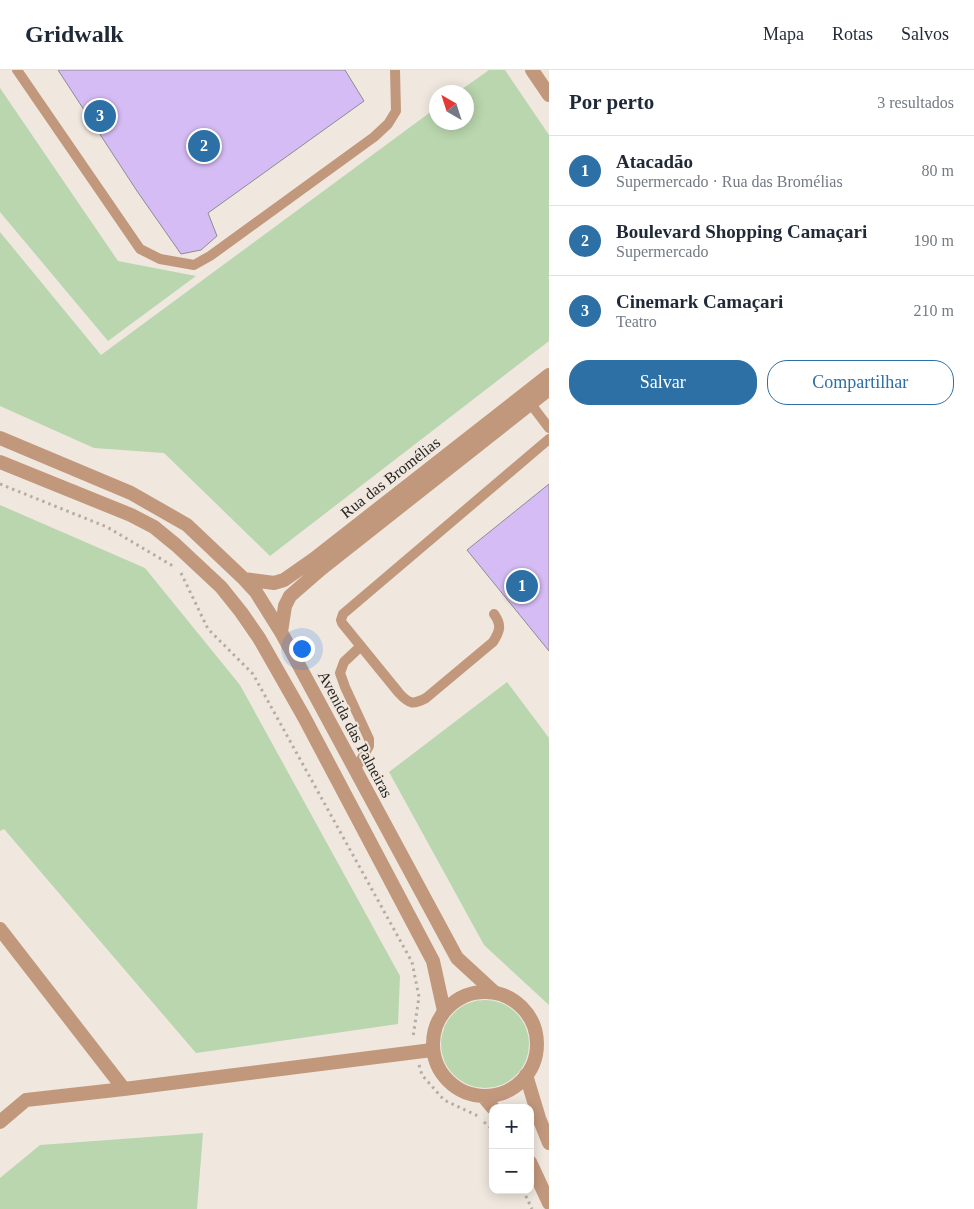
<!DOCTYPE html>
<html lang="pt">
<head>
<meta charset="utf-8">
<style>
	body { margin:0; font-family:"Times New Roman",serif; background:#f6f6f7; color:#1f2937 }
	.controls { position:absolute; right:15px; bottom:15px; display:grid; overflow:hidden; border-radius:10px; box-shadow:0 2px 12px #0003 }
	.controls button { width:45px; height:45px; display:grid; place-items:center; padding:0; border:0; border-bottom:1px solid #e0e1e3; background:#fff; color:#1f2937; font:25px sans-serif }
	.compass { position:absolute; left:429px; top:15px; width:45px; height:45px; border-radius:50%; background:#fff; box-shadow:0 2px 12px #0003; rotate:321deg }
	.you { position:absolute; left:301px; top:578px; width:18px; height:18px; margin:-12px; border:4px solid #fff; border-radius:50%; background:#1a73e8; box-shadow:0 0 0 8px #1a73e833 }
	.badge { display:grid; place-items:center; width:32px; height:32px; border-radius:50%; background:#2d70a6; color:#fff; font-size:16px; font-weight:700 }
	.pin { position:absolute; translate:-50% -50%; border:2px solid #fff; box-shadow:0 1px 5px #0006 }
	.list { margin:0; padding:0; list-style:none }
	h2 { display:flex; justify-content:space-between; align-items:center; height:65px; margin:0; padding:0 20px; font-size:21px }
	h2 small { font-size:16px; font-weight:400; color:#747a83 }
	.list li { display:grid; grid-template-columns:32px 1fr auto; gap:15px; align-items:center; box-sizing:border-box; height:70px; padding:0 20px; border-top:1px solid #e0e1e3 }
	.list b { display:block; font-size:19px; white-space:nowrap }
	.list p { margin:0; font-size:16px; white-space:nowrap; color:#747a83 }
	.list em { font-size:16px; font-style:normal; color:#747a83 }
	.actions { display:flex; gap:10px; padding:15px 20px }
	.actions a { flex:1; padding:11px 0; border:1px solid #2d70a6; border-radius:20px; text-align:center; font-size:18px; color:#2d70a6 }
	.actions .main { background:#2d70a6; color:#fff }
	.map { position:relative; flex:none; width:549px; height:1139px; overflow:hidden }
	header { display:flex; align-items:center; gap:30px; box-sizing:border-box; height:70px; padding:0 25px; background:#fff; border-bottom:1px solid #e0e1e3 }
	header strong { font-size:24px }
	nav { display:flex; gap:28px; margin-inline-start:auto; font-size:18px }
	main { display:flex }
	aside { flex:1; background:#fff }
	.map>svg:first-child { display:block }
</style>
</head>
<body>
<header>
<strong>Gridwalk</strong>
<nav><a>Mapa</a><a>Rotas</a><a>Salvos</a></nav>
</header>
<main>
<div class="map">
<svg width="549" height="1139" viewBox="0 0 549 1139">
	<rect width="100%" height="100%" fill="#f0e8df"/>
	<path fill="#b9d6ae" d="M 489,0 L 505,0 L 549,65 L 549,271 L 270,486 L 164,383 L 94,378 L 0,336 L 0,162 L 101,285 L 436,38 L 437,52 L 467,52 L 467,22 L 458,22 Z
		M 0,18 L 118,191 L 196,206 L 108,271 L 0,142 Z
		M 0,435 L 145,498 L 240,615 L 400,906 L 398,954 L 196,983 L 4,759 L 0,761 Z
		M 507,612 L 549,668 L 549,935 L 484,875 L 389,702 Z
		M441 974a44 44 0 1 1 88 0a44 44 0 1 1-88 0Z
		M 203,1063 L 197,1139 L 0,1139 L 0,1108 L 40,1075 Z"/>
	<path fill="#d6bcf4" stroke="#8e8a93" d="M 58,0 L 345,0 L 364,31 L 208,143 L 217,166 L 201,180 L 181,184 L 137,121 Z
		M 549,414 L 549,581 L 467,480 Z"/>
	<g fill="none" stroke-linecap="round" stroke-linejoin="round">
		<path stroke="#b4ada6" stroke-width="3" stroke-dasharray="2.5 4" stroke-linecap="butt" d="M 0,414 L 107,457 L 173,496
			M 181,503 L 208,559 L 253,604 L 412,892 L 419,927 L 413,967
			M 419,995 L 422,1005 L 444,1030 L 478,1046
			M 484,1052 L 493,1060
			M 523,1120 L 532,1139"/>
		<path stroke="#c2987d" stroke-width="10" d="M 17,0 L 140,179 L 160,189 L 194,195 L 210,186 L 374,67 L 388,54 L 396,41 L 395,0
			M 527,329 L 549,358
			M 494,544 C 502,555 500,561 493,572 L 426,628 C 413,635 409,634 399,623 L 342,553 L 341,550 L 343,544 L 549,369
			M 355,700 L 369,676 L 369,669 L 345,617 L 340,603 L 344,592 L 361,576"/>
		<path stroke="#c2987d" stroke-width="14" d="M 0,859 L 124,1019
			M433 974a52 52 0 1 1 104 0a52 52 0 1 1-104 0Z
			M 526,1005 L 539,1048 L 549,1073
			M 483,1026 L 493,1038
			M 0,1052 L 26,1030 L 124,1019 L 432,980
			M 530,1092 L 549,1133"/>
		<path stroke="#c2987d" stroke-width="14" d="M 532,0 L 549,25
			M 0,368 L 131,423 L 187,455 L 244,509 L 256,522 L 281,562 L 457,888 L 494,922
			M 0,392 L 131,445 L 154,457 L 176,475 L 221,517 L 241,542 L 259,568 L 304,647 L 433,891 L 444,941
			M 244,509 L 274,513 L 284,510 L 314,489 L 549,305
			M 281,562 L 285,536 L 290,526 L 321,499 L 549,319"/>
	</g>
	<g text-anchor="middle" stroke-width="4" stroke-linejoin="round" paint-order="stroke">
		<g font-size="16" fill="#282522" stroke="#f0e8df">
			<text transform="translate(390 407) rotate(-38)" y="6">Rua das Bromélias</text>
			<text transform="translate(356 664) rotate(62)" y="6">Avenida das Palneiras</text>
		</g>
	</g>
</svg>
<div class="controls">
<button>+</button>
<button>−</button>
</div>
<svg class="compass" viewBox="-18 -18 36 36"><path d="M0-13l5 13h-10z" fill="#e53935"/><path d="M0 13l5-13h-10z" fill="#747a83"/></svg>
<div class="you"></div>
<div class="pin badge" style="left:522px;top:516px">1</div>
<div class="pin badge" style="left:204px;top:76px">2</div>
<div class="pin badge" style="left:100px;top:46px">3</div>
</div>
<aside>
<h2>Por perto<small>3 resultados</small></h2>
<ul class="list">
<li><span class="badge">1</span><div><b>Atacadão</b><p>Supermercado · Rua das Bromélias</p></div><em>80 m</em></li>
<li><span class="badge">2</span><div><b>Boulevard Shopping Camaçari</b><p>Supermercado</p></div><em>190 m</em></li>
<li><span class="badge">3</span><div><b>Cinemark Camaçari</b><p>Teatro</p></div><em>210 m</em></li>
</ul>
<div class="actions"><a class="main">Salvar</a><a>Compartilhar</a></div>
</aside>
</main>
</body>
</html>
